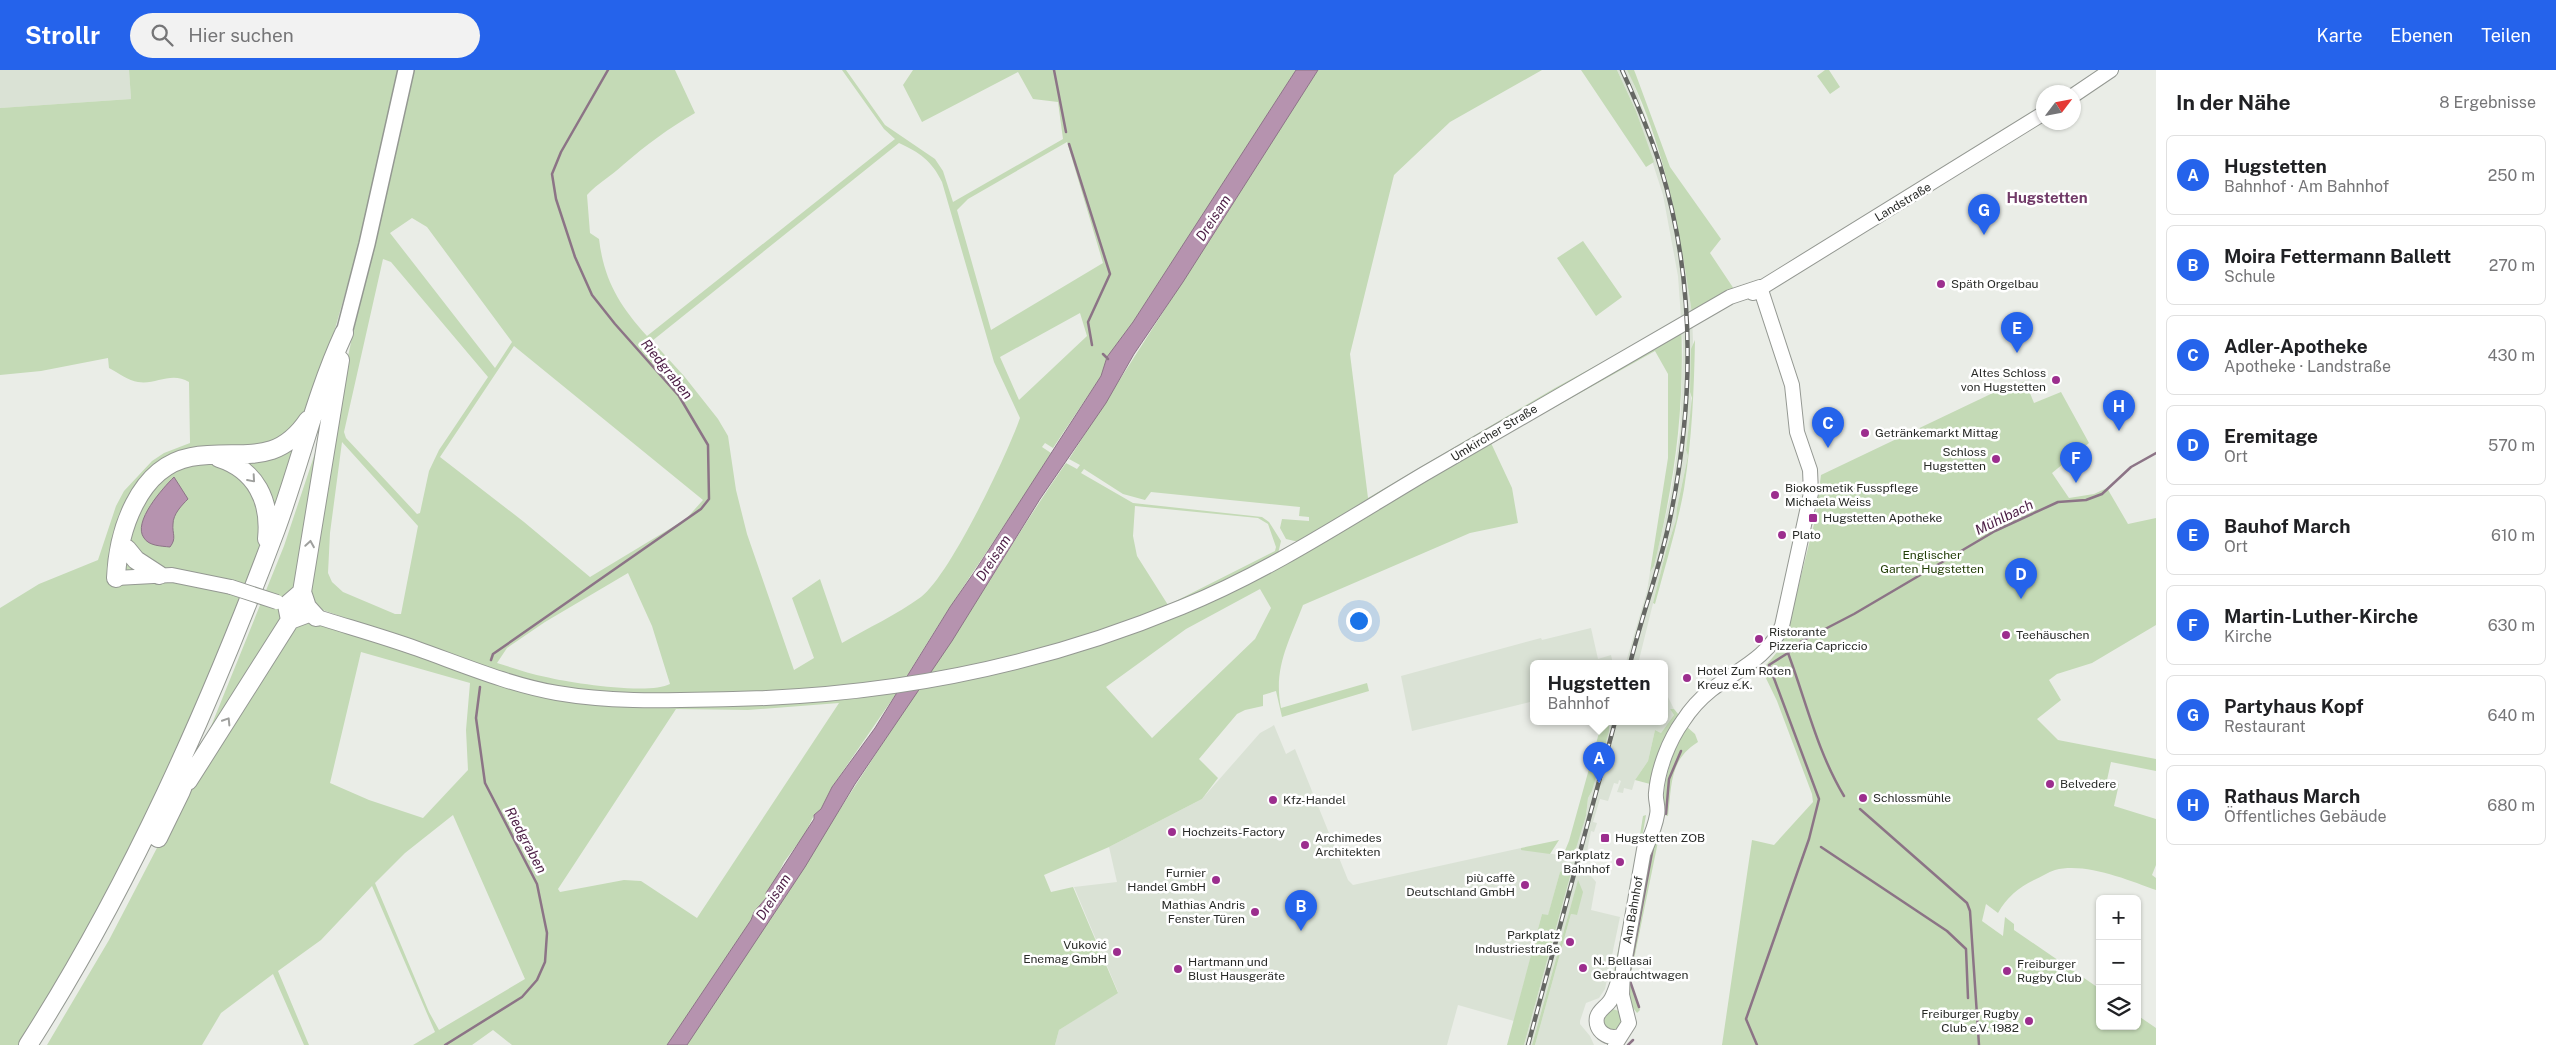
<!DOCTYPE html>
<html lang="de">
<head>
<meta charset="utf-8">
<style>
	body { margin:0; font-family:"Public Sans",sans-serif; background:#f2f2f2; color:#202124 }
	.controls { position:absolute; right:15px; bottom:15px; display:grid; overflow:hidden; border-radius:8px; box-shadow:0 1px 4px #0004 }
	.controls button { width:45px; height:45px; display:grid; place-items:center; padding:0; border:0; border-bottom:1px solid #e0e0e0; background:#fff; color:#202124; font:25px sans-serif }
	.compass { position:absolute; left:2036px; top:15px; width:45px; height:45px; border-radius:50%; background:#fff; box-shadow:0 1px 4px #0004; rotate:58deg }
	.you { position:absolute; left:1358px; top:550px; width:18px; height:18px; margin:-12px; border:4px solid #fff; border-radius:50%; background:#1a73e8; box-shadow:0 0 0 8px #1a73e833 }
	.badge { display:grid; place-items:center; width:32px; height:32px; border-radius:50%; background:#2563eb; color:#fff; font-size:16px; font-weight:700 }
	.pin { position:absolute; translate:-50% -41px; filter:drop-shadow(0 1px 2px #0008) }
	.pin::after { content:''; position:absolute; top:26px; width:18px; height:15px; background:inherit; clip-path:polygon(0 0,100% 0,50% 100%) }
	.popup { position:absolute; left:1530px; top:590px; width:138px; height:65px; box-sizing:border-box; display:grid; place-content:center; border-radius:8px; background:#fff; filter:drop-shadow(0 1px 4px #0005); font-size:16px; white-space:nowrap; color:#757577 }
	.popup b { font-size:19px; color:#202124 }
	.popup::after { content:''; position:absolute; left:50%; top:100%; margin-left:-10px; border:10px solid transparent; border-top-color:#fff }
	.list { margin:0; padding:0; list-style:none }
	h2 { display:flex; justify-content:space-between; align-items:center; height:65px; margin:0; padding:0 20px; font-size:21px }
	h2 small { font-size:16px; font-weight:400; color:#757577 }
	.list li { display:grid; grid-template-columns:32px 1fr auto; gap:15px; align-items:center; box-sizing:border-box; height:80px; margin:0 10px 10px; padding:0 10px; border:1px solid #e0e0e0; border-radius:8px }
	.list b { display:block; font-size:19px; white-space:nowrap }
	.list p { margin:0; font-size:16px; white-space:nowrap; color:#757577 }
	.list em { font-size:16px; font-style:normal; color:#757577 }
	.icon { flex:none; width:28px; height:28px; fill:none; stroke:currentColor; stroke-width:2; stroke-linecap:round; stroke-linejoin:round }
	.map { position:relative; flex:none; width:2156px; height:975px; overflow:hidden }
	header { display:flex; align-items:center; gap:30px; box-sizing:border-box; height:70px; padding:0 25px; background:#2563eb; color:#fff }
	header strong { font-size:24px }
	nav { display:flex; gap:28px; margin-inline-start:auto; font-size:18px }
	.search { width:350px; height:45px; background:#f2f2f2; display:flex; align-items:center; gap:12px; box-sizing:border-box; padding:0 18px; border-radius:28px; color:#757577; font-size:19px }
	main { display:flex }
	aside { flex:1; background:#fff }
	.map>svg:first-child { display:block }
</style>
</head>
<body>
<header>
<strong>Strollr</strong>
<div class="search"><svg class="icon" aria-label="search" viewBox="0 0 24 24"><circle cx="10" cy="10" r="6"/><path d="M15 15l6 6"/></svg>Hier suchen</div>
<nav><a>Karte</a><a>Ebenen</a><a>Teilen</a></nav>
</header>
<main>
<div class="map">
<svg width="2156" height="975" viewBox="0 0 2156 975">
	<rect width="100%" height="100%" fill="#eaede7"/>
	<path fill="#dae2d5" d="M 0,0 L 129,0 L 131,29 L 0,38 Z
		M 1617,0 L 1627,0 L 1632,9 L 1664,99 L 1681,171 L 1692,244 L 1693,271 L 1690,322 L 1692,334 L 1686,380 L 1688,386 L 1677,438 L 1676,450 L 1666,481 L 1638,594 L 1626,594 L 1626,592 L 1647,521 L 1650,502 L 1654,496 L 1671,423 L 1680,361 L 1683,276 L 1678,206 L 1663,125 L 1636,41 Z
		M 1591,558 L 1598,589 L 1611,585 L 1613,594 L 1534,594 L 1534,631 L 1412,661 L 1401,606 L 1541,568 L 1542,570 Z
		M 1664,619 L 1674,639 L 1670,639 L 1674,645 L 1661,663 L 1655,660 L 1648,691 L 1635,710 L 1632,720 L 1624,718 L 1623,723 L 1617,722 L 1621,711 L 1619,710 L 1618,714 L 1614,713 L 1608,731 L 1600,729 L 1593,752 L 1597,753 L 1594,762 L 1591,761 L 1586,787 L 1583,787 L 1581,794 L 1586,796 L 1584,803 L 1590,805 L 1596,812 L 1591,840 L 1620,847 L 1605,919 L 1599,928 L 1586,933 L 1580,951 L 1580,954 L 1590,966 L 1594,975 L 1535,975 L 1571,844 L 1577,845 L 1578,811 L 1532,975 L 1524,975 L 1571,803 L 1564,800 L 1560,802 L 1548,846 L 1542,844 L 1514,951 L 1458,935 L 1447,975 L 1055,975 L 1059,960 L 1118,922 L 1074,817 L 1117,812 L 1109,777 L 1202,729 L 1260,663 L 1271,657 L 1274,655 L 1286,684 L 1295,679 L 1348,810 L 1353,815 L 1521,778 L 1563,786 L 1564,788 L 1576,775 L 1586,746 L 1588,728 L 1592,721 L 1609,652 L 1664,652 Z"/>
	<path fill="#c4dab6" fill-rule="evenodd" d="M 129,0 L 401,0 L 364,172 L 347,217 L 326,290 L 276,446 L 155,739 L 23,975 L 0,975 L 0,538 L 39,514 L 98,490 L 116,436 L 124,421 L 152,391 L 164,383 L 190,373 L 189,312 C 171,301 156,315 138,312 C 129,311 117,302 109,298 L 108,288 L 41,301 L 0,305 L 0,38 L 131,29 Z
		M 410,0 L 675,0 L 695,43 C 669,58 646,75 623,95 C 611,106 598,113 587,125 L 590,163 L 599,169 C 604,210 619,235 647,266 L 895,69 L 884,59 L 842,0 L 846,0 L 885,55 L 935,89 L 943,101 L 953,132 L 1063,69 L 1058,32 L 1033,29 L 1018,2 L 922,52 L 903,15 L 913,0 L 1296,0 L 1133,252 L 1107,287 L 1101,306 L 1053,378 L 1045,373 L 1042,377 L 1051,383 C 1003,460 950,533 904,611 L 879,615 L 707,625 L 630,625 L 567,620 L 503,603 L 320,539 L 307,527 L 342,314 ZM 1067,72 L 1103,193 L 991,260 L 957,140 L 968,129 ZM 899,73 C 919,82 932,91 942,112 L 994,292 L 1020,348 C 1007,385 950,505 921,527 C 896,545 868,558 842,573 L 820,509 L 792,528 L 814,588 L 794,600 L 747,464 L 736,420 L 728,366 L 718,349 L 684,306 L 652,271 ZM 412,148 L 427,157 L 512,272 L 495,298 L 390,163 ZM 383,189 L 391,192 L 488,307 L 439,380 L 429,401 L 420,443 L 417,444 L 346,368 L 344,362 ZM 1080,243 L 1087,266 L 1019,330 L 1000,287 ZM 514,276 L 703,430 L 686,449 L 590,507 L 524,452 L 440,387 ZM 342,372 L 418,456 L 401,544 L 395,544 L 343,522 L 332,512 L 328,503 L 330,463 ZM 628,503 L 652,556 L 670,614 C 650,625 570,613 546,607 C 530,604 514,598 497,593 L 507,578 L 545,552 Z
		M 1318,0 L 1542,0 L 1450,52 L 1394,105 L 1350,284 L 1368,428 L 1555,318 L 1681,249 C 1685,338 1675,410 1654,496 L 1650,502 L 1668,388 L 1668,304 L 1655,281 L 1491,373 L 1512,418 L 1518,453 L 1470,463 L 1303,535 C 1289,572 1273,598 1281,638 L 1367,613 L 1369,621 L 1282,647 L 1276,621 L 1263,625 L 1263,636 L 1245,640 L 1237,644 L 1199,689 L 1218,708 L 1202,729 L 1109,777 L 1044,805 L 1051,822 L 1073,817 L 1118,923 L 1059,960 L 1055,975 L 687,975 L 918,619 L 965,611 L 925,608 C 975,538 1017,463 1066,393 L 1077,399 L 1080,395 L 1069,389 ZM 1084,399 L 1123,424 L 1145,430 L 1151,422 L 1300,437 L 1299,446 L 1309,447 L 1309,451 L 1282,449 L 1280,458 L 1286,469 L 1299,472 L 1278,484 L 1281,471 L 1269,452 L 1262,447 L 1133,433 L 1081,403 ZM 1135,436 L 1258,448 L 1268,454 L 1276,477 L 1275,481 L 1168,535 L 1137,486 L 1133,466 ZM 1260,519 L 1271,538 L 1255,569 L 1152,668 L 1106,617 L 1186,559 Z
		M 1581,0 L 1617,0 L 1636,41 L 1654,92 L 1646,97 Z
		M 1627,0 L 1634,0 L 1636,5 L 1670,97 L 1721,169 L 1710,183 L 1736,222 L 1692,244 C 1680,162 1665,75 1627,0 Z
		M 1825,0 L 1829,0 L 1840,17 L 1830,24 L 1817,6 Z
		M 1583,171 L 1622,227 L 1596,246 L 1557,188 Z
		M 1695,270 C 1694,320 1692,370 1684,419 C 1677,458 1665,496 1655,534 L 1653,533 L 1666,481 L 1676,450 L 1677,438 L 1688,386 L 1686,380 L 1692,328 L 1690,322 L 1691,279 Z
		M 2025,311 L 2034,333 L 2061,322 L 2089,373 L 2052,403 L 2069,428 L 2094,424 L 2107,418 L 2128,454 L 2156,448 L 2156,555 L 2092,593 L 2057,604 L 2049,610 L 2061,630 L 2037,649 L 2058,670 L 2156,689 L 2156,701 L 2111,692 L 2107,710 L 2119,714 L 2114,736 L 2156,749 L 2156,795 L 2152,805 L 2156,808 L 2156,820 C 2128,810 2085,792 2055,800 C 2048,802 2041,807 2034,810 C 2018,818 2007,827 1998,843 L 1986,834 L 1982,851 L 2003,866 L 2005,847 L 2014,854 L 2014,860 L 2100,919 L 2100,956 L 2137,956 L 2137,945 L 2156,958 L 2156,975 L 1722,975 L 1752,770 L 1774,775 L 1813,732 L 1812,724 L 1777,631 L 1762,600 L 1778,581 L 1787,562 L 1815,450 L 1821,405 L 1997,321 Z
		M 327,347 L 294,521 L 285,524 L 279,542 L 285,545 L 199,686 L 284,476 Z
		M 308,550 L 581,632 L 898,621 L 832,717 L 821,739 L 814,745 L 805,764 L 784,792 L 767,827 L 754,842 L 751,850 L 667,975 L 512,975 L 493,960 L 472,975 L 413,975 L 435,962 L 372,816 L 321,870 L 278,901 L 309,975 L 304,975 L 273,904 L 221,943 L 202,975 L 47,975 L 109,870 L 171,751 L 288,560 ZM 361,582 L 470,613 L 466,660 L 468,700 L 423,748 L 369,730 L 330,713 ZM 839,633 L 697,848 L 641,811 L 624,810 L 560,822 L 558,819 L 676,639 L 748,640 ZM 453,745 L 525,909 L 439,960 L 429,942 L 375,813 L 405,783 Z
		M 1670,639 L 1674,639 L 1679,645 L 1654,709 L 1650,714 L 1635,710 L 1648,691 L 1655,660 L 1661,663 L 1674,645 Z
		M 1602,652 L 1609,652 L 1609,661 L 1592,721 L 1588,728 L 1586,746 L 1572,791 L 1564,788 L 1564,783 L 1569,771 Z
		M 1687,657 L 1695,664 L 1698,672 C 1669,690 1672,715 1668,746 L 1665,745 C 1660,716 1672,681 1687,657 Z
		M 1646,745 L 1618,904 L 1610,920 L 1634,802 L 1643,746 Z
		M 1662,752 L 1630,909 L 1640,940 L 1637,943 L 1631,935 L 1629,925 L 1626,902 L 1647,789 Z
		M 1559,770 L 1550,784 L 1521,780 L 1521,778 Z
		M 1564,800 L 1571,803 L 1524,975 L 1507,975 L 1542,844 L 1548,845 L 1560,802 Z
		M 1578,810 L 1583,822 L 1577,845 L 1571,844 L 1535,975 L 1532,975 Z
		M 1612,939 L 1619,941 L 1625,947 L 1620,962 L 1605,961 L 1602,946 Z"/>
	<path fill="#b693af" stroke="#8c7486" d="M 1296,0 L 1318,0 L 1183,212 L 1134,284 L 1106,333 L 1040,429 L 952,571 L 855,714 L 805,797 L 687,975 L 667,975 L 751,850 L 754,842 L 767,827 L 766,823 L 814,749 L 814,745 L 821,739 L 832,717 L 875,658 L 950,537 L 975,501 L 1101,306 L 1107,287 L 1133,252 Z
		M 174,407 L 188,429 C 182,435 173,444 173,454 C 172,464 177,468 170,477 C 161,476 149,476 144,468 C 132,452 163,418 174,407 Z"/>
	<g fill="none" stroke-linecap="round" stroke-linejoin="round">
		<path stroke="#8c7486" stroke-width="2.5" d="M 1054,0 L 1066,62
			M 1069,74 L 1110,204 L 1088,252 L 1092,275
			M 1103,284 L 1108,289
			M 491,590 L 493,584 L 701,439 L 709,429 L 708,375 L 679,326 L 615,254 L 592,225 L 575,187 L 556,129 L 552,104 L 561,82 L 608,0
			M 1844,726 C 1817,681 1806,631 1788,583 L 1800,572 L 1854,544 L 1995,461 L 2058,432 L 2086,430 L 2102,424 L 2131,397 L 2156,383
			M 1860,739 L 1967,833 L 1970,841 L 1979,975
			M 1666,744 L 1669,709 L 1681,681
			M 1821,777 L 1947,861 L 1966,879 L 1968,928
			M 1639,937 L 1630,911 L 1630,900 L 1653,777
			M 445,975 L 522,927 L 537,910 L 545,892 L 547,863 L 537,814 L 485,713 L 476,648 L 480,617
			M 1628,975 L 1633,970
			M 1757,975 L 1746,949 L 1809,769 L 1819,729 L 1769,595 L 1788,583"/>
		<g stroke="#949892" stroke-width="16">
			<path id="secondary" d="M 2074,25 L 2111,0
				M 1753,223 L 2044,43
				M 116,508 L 172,505 L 231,517
				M 308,544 C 345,556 382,566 418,579 C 463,595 510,615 557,623 C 615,633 675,630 733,629 C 890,626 1038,597 1182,537 C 1268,502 1345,451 1424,404 C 1526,344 1628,285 1730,227 L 1760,217
				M 1644,782 C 1649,770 1655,758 1657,745 C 1659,737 1655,730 1656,723 C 1658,699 1669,670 1683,651 C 1690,640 1701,628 1711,620 C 1737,600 1768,588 1782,556 L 1811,423 L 1810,400 L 1797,362 L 1792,315 L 1760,217
				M 1619,909 C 1616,917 1614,925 1610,931 C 1606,937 1599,940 1597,947 C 1594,961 1608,970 1620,966
				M 1615,975 L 1629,953 L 1622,925 L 1623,899 L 1645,774"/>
		</g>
		<g stroke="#949892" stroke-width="18">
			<path id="primary" d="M 344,263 L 367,174 L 406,0"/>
		</g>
		<g stroke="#949892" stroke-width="20">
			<path id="highway" d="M 219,388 C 256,400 271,431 267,469
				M 127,479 L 136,490 L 159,505
				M 116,508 C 118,462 138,397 191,387 C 239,378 275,399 308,350
				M 316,547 L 307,537 L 302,522 L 340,290
				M 290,550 L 287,535 L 302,522
				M 188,711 L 290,550 L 306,544
				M 158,768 L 181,721 L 191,696
				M 28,975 C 131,814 209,638 276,459 C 300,394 315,326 344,263"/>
		</g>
		<use href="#secondary" stroke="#fff" stroke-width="14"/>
		<use href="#primary" stroke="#fff" stroke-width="15"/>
		<use href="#highway" stroke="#fff" stroke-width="18"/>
		<g stroke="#666864" stroke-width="4.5">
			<path id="rail" d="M 1622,0 C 1636,31 1650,63 1660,95 C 1695,208 1694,329 1671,444 C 1661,495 1642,544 1630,594
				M 1528,975 L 1615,652"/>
		</g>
		<use href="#rail" stroke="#fff" stroke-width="2.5" stroke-dasharray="8" stroke-linecap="butt"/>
		<g stroke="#949892" stroke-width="16" stroke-linecap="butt">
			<path id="secondary-bridge" d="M 231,517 L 277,532"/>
		</g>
		<use href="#secondary-bridge" stroke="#fff" stroke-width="14"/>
	</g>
	<defs><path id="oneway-chevron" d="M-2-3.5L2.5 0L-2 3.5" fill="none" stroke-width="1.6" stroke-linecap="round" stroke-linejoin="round" transform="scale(1.25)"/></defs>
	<g stroke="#9fa09e">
		<use href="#oneway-chevron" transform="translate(252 409) rotate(49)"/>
		<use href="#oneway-chevron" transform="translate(310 474) rotate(-81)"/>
		<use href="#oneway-chevron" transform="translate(227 651) rotate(-58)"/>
	</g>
	<g fill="#9c2e8e" stroke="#fff" stroke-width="2">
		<circle cx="1941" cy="214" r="5"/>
		<circle cx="2056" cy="310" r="5"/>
		<circle cx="1865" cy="363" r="5"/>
		<circle cx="1996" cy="389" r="5"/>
		<circle cx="1775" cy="425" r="5"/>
		<rect x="1808" y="443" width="10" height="10" rx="2.5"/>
		<circle cx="1782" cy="465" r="5"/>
		<circle cx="2006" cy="565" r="5"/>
		<circle cx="1759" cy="569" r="5"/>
		<circle cx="1687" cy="608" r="5"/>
		<circle cx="2050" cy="714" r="5"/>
		<circle cx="1863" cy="728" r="5"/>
		<circle cx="1273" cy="730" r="5"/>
		<circle cx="1172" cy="762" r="5"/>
		<rect x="1600" y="763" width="10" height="10" rx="2.5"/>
		<circle cx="1305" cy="775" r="5"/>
		<circle cx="1620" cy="792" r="5"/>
		<circle cx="1216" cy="810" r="5"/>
		<circle cx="1525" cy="815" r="5"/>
		<circle cx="1255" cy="842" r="5"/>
		<circle cx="1570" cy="872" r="5"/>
		<circle cx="1117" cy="882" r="5"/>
		<circle cx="1583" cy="898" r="5"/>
		<circle cx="1178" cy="899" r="5"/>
		<circle cx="2007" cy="901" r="5"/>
		<circle cx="2029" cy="951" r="5"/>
	</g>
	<g text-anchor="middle" stroke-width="5" stroke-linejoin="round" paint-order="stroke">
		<g font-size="12" fill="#292b28" stroke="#fff">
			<text transform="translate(1903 132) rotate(-31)" y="4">Landstraße</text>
			<text transform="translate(1494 363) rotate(-31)" y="4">Umkircher Straße</text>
			<text transform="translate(1633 840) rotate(-80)" y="4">Am Bahnhof</text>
		</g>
		<g font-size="12" fill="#292b28" stroke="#fff" text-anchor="start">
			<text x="1951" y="218">Späth Orgelbau</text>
			<text x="2046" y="307" text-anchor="end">Altes Schloss<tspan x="2046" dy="14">von Hugstetten</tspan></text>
			<text x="1875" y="367">Getränkemarkt Mittag</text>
			<text x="1986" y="386" text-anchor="end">Schloss<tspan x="1986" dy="14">Hugstetten</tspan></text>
			<text x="1785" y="422">Biokosmetik Fusspflege<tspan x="1785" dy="14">Michaela Weiss</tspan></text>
			<text x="1823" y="452">Hugstetten Apotheke</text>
			<text x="1792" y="469">Plato</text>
			<text x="1769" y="566">Ristorante<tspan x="1769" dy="14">Pizzeria Capriccio</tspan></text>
			<text x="2016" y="569">Teehäuschen</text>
			<text x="1697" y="605">Hotel Zum Roten<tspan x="1697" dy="14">Kreuz e.K.</tspan></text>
			<text x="2060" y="718">Belvedere</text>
			<text x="1873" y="732">Schlossmühle</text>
			<text x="1283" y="734">Kfz-Handel</text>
			<text x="1182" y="766">Hochzeits-Factory</text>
			<text x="1315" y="772">Archimedes<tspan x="1315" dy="14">Architekten</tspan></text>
			<text x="1615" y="772">Hugstetten ZOB</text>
			<text x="1610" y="789" text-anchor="end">Parkplatz<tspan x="1610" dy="14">Bahnhof</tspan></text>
			<text x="1206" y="807" text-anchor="end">Furnier<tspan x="1206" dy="14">Handel GmbH</tspan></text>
			<text x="1515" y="812" text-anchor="end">più caffè<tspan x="1515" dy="14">Deutschland GmbH</tspan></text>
			<text x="1245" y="839" text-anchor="end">Mathias Andris<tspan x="1245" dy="14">Fenster Türen</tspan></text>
			<text x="1560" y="869" text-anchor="end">Parkplatz<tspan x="1560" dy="14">Industriestraße</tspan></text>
			<text x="1107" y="879" text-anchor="end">Vuković<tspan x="1107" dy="14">Enemag GmbH</tspan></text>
			<text x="1593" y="895">N. Bellasai<tspan x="1593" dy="14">Gebrauchtwagen</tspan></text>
			<text x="1188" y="896">Hartmann und<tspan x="1188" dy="14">Blust Hausgeräte</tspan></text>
			<text x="2017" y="898">Freiburger<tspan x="2017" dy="14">Rugby Club</tspan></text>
			<text x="2019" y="948" text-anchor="end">Freiburger Rugby<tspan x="2019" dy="14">Club e.V. 1982</tspan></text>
		</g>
		<g font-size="12" fill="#223e06" stroke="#fff">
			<text x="1932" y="489">Englischer<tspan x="1932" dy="14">Garten Hugstetten</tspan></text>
		</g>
		<g font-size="14" font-style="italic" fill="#4b1d44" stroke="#fff">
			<text transform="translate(1213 148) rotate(-57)" y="5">Dreisam</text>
			<text transform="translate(667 299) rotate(51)" y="5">Riedgraben</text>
			<text transform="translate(2004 447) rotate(-26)" y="5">Mühlbach</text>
			<text transform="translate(993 488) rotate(-57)" y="5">Dreisam</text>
			<text transform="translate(526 770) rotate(62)" y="5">Riedgraben</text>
			<text transform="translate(773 827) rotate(-57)" y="5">Dreisam</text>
		</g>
		<g font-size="15" font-weight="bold" fill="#713a68" stroke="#fff">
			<text x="2047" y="133">Hugstetten</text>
		</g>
	</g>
</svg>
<div class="controls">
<button>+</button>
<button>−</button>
<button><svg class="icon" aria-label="layers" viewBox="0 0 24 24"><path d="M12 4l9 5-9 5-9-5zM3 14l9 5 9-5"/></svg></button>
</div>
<svg class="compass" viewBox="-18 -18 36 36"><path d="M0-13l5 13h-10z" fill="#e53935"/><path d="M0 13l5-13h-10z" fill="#757577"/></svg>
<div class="you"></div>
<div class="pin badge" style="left:1599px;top:713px">A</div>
<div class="popup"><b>Hugstetten</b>Bahnhof</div>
<div class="pin badge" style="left:1301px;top:861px">B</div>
<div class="pin badge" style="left:1828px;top:378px">C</div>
<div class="pin badge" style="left:2021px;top:529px">D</div>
<div class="pin badge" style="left:2017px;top:283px">E</div>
<div class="pin badge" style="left:2076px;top:413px">F</div>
<div class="pin badge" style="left:1984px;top:165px">G</div>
<div class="pin badge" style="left:2119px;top:361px">H</div>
</div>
<aside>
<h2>In der Nähe<small>8 Ergebnisse</small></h2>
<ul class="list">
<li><span class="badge">A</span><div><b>Hugstetten</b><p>Bahnhof · Am Bahnhof</p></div><em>250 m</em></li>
<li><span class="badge">B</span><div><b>Moira Fettermann Ballett</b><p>Schule</p></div><em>270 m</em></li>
<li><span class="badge">C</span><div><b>Adler-Apotheke</b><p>Apotheke · Landstraße</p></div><em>430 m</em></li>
<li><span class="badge">D</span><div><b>Eremitage</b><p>Ort</p></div><em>570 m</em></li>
<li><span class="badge">E</span><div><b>Bauhof March</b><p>Ort</p></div><em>610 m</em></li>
<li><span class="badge">F</span><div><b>Martin-Luther-Kirche</b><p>Kirche</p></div><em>630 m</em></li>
<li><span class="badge">G</span><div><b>Partyhaus Kopf</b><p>Restaurant</p></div><em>640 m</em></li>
<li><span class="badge">H</span><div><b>Rathaus March</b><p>Öffentliches Gebäude</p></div><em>680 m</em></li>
</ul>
</aside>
</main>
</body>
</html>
